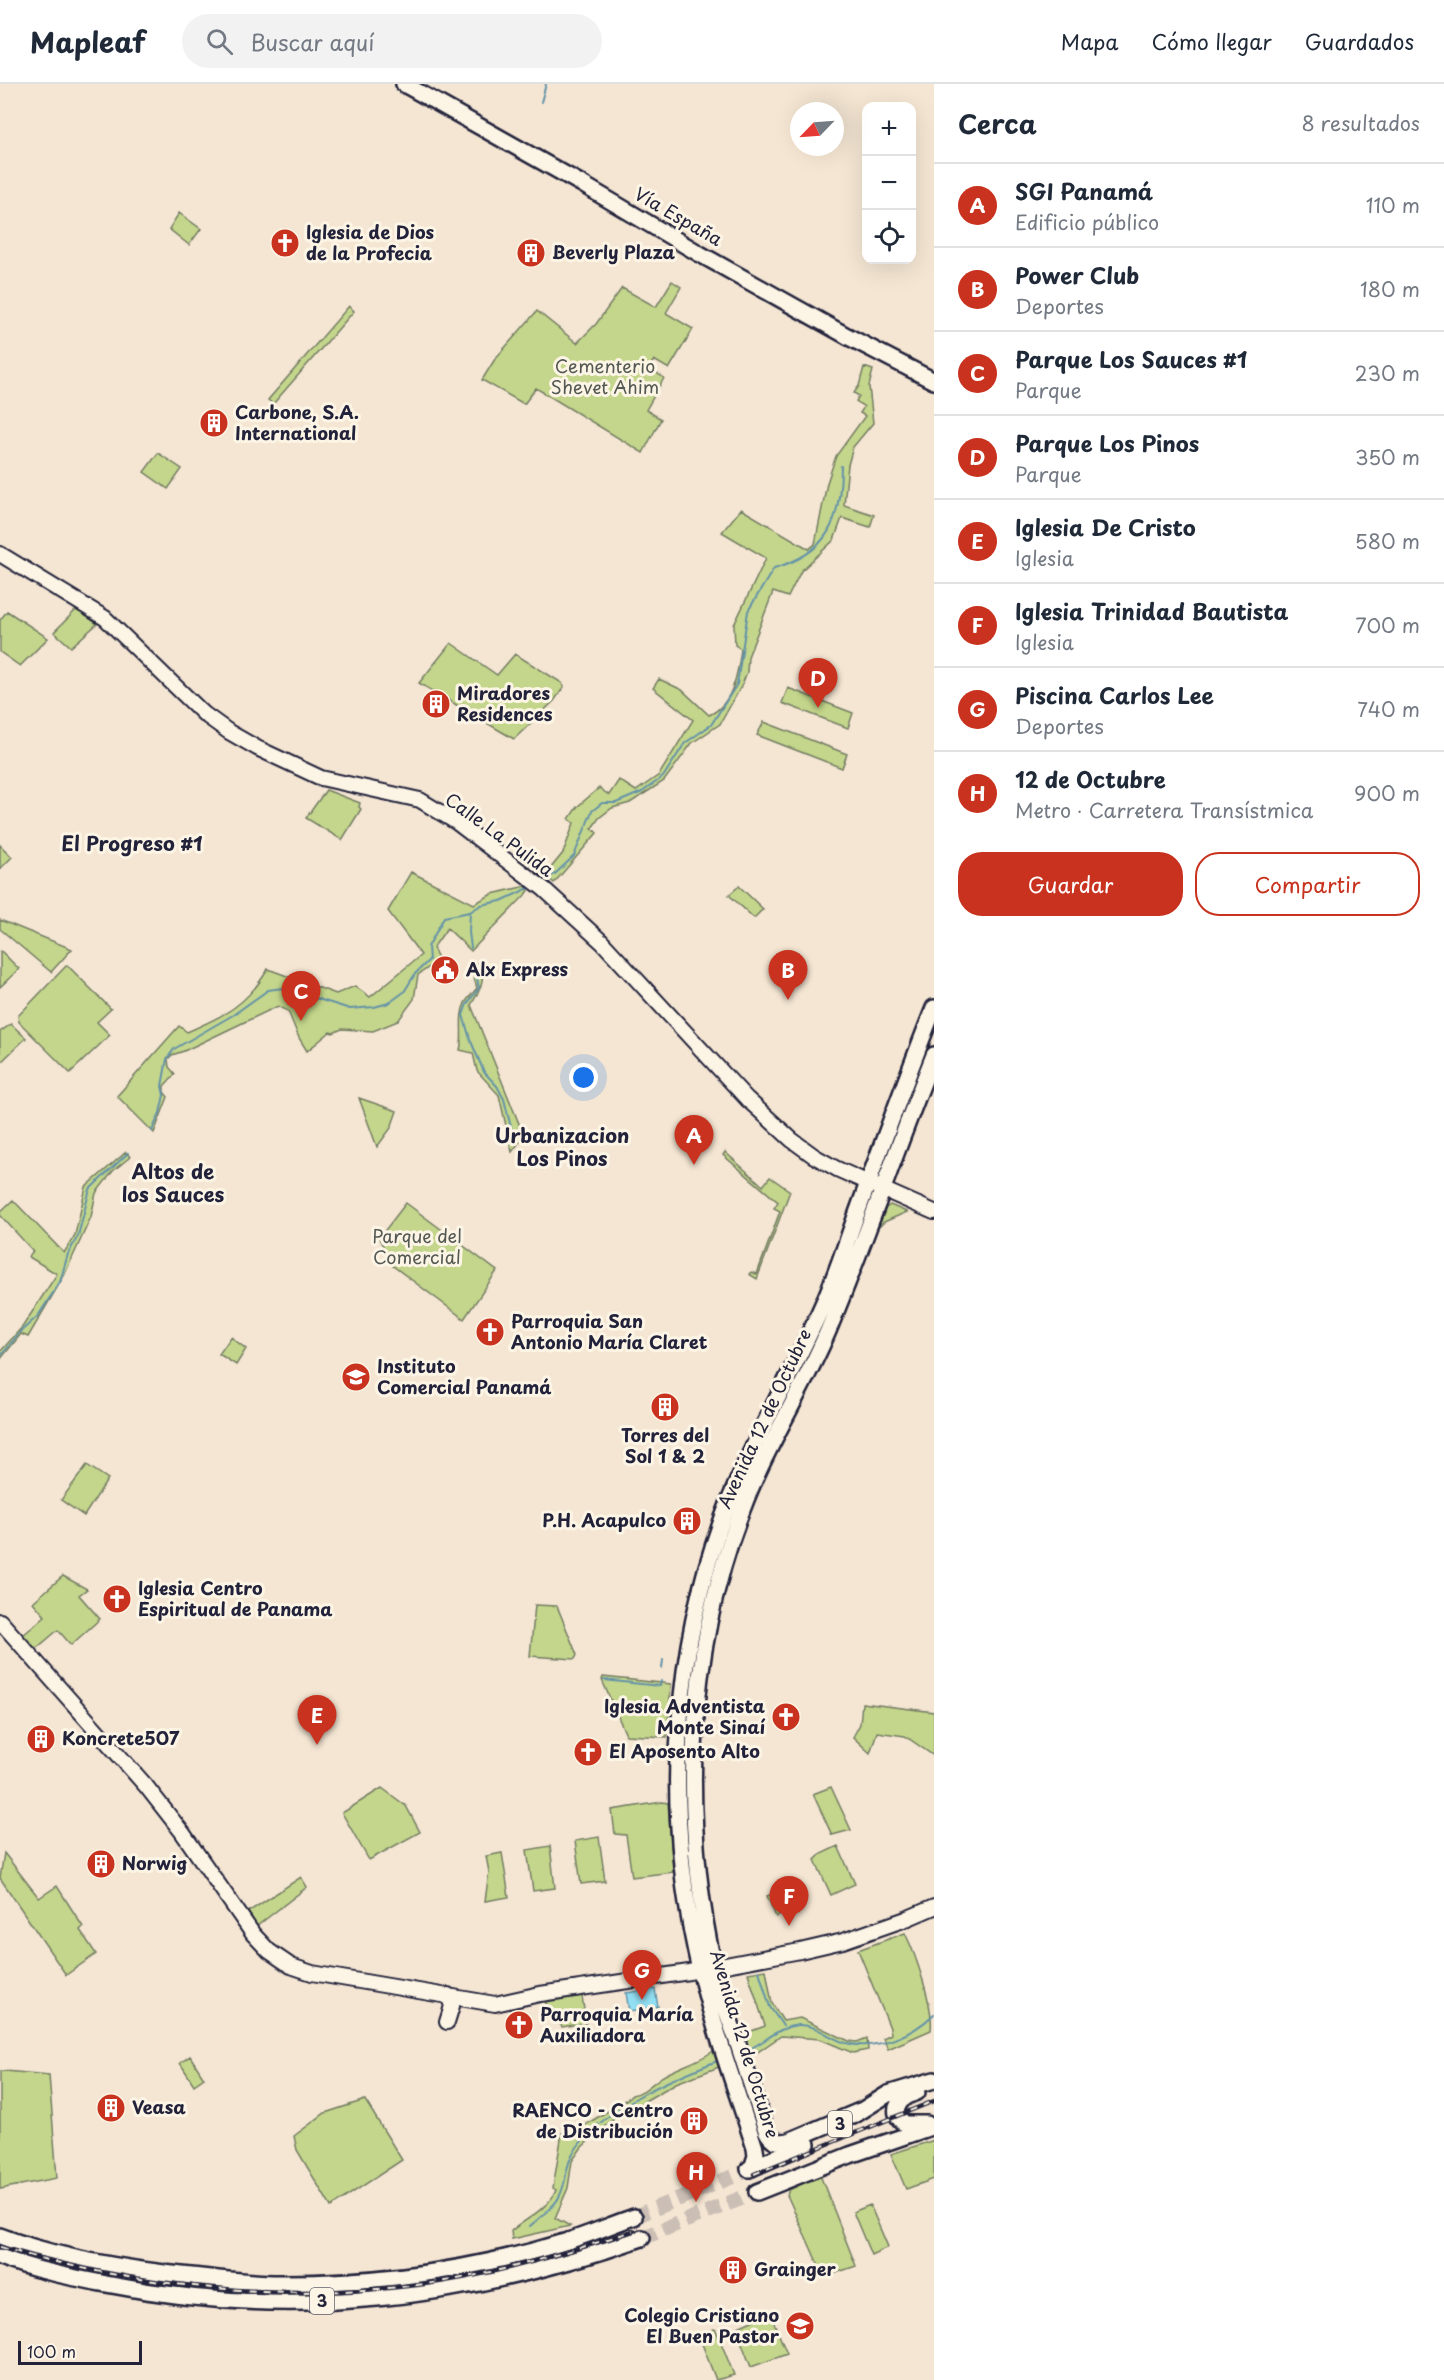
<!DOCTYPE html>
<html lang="es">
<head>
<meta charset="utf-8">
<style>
	body { margin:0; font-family:"Playpen Sans",sans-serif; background:#f2f2f3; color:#1f2937 }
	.controls { position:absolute; right:18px; top:18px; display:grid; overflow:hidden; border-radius:12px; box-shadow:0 6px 24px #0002 }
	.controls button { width:54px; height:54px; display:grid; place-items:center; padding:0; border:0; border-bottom:2px solid #e0e1e3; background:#fff; color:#1f2937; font:30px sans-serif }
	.compass { position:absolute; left:790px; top:18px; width:54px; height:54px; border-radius:50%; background:#fff; box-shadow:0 6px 24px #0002; rotate:245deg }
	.scale { position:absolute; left:18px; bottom:15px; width:124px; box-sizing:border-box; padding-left:6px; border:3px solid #22223b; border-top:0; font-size:16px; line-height:21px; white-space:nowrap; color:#22223b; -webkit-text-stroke:4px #fcf5e5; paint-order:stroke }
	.you { position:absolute; left:584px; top:994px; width:21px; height:21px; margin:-15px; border:4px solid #fff; border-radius:50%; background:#1a73e8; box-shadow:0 0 0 9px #1a73e833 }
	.badge { display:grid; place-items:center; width:39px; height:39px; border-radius:50%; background:#c8321e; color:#fff; font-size:20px; font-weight:700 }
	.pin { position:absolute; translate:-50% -50px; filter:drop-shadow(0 2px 3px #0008) }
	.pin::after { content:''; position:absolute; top:32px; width:21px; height:18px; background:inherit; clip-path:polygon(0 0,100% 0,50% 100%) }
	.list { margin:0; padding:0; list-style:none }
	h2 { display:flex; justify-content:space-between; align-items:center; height:78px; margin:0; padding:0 24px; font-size:26px }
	h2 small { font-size:20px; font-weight:400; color:#747a83 }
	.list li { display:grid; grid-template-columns:39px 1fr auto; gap:18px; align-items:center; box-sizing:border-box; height:84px; padding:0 24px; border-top:2px solid #e0e1e3 }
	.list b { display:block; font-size:22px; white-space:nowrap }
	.list p { margin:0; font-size:20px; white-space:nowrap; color:#747a83 }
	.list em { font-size:20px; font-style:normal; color:#747a83 }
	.actions { display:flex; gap:12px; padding:18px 24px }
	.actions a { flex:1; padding:14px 0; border:2px solid #c8321e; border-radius:24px; text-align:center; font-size:21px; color:#c8321e }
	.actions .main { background:#c8321e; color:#fff }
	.icon { flex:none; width:33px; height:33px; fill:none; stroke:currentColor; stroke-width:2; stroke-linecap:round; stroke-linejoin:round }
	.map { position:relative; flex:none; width:934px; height:2296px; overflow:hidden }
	header { display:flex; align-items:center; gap:36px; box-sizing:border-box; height:84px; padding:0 30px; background:#fff; border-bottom:2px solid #e0e1e3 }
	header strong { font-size:28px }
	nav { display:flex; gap:33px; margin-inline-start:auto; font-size:21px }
	.search { width:420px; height:54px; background:#f2f2f3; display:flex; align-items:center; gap:15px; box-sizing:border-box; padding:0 21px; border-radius:33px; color:#747a83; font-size:22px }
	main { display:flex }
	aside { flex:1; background:#fff }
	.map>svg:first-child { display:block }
</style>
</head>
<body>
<header>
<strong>Mapleaf</strong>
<div class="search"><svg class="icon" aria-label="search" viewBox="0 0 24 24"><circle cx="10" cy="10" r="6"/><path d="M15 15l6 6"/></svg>Buscar aquí</div>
<nav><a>Mapa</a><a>Cómo llegar</a><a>Guardados</a></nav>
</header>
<main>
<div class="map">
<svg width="934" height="2296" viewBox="0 0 934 2296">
	<rect width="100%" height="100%" fill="#f5e6d3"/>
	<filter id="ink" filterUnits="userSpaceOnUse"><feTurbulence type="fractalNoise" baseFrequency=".0167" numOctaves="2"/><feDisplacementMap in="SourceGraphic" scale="12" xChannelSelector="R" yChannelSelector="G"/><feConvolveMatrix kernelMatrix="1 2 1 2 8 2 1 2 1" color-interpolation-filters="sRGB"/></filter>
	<g filter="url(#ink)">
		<path fill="#c4d68b" stroke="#737c63" stroke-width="1.5" d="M 179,129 L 201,145 L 189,161 L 169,145 Z
			M 672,197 L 681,203 L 666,229 L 693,245 L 669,285 L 654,276 L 649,284 L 664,294 L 646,326 L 661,335 L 643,369 L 536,304 L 524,320 L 482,296 L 495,275 L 537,227 L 577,259 L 596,240 L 622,204 L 656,223 Z
			M 349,222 L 354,227 L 273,320 L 268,316 Z
			M 864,283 L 873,286 L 869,302 L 873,339 L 853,363 L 848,381 L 844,421 L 874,431 L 870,443 L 842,434 L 834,456 L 801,487 L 788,513 L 773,508 L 748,573 L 747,588 L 742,601 L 720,640 L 692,659 L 664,697 L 630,719 L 612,724 L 599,734 L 592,744 L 597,749 L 554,799 L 545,791 L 563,769 L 574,739 L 569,735 L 577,723 L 599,704 L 609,711 L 619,696 L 636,707 L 659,691 L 693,636 L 653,604 L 659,595 L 682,606 L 709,631 C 733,621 738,588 741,565 L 735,561 L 734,541 L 766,474 L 722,448 L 741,425 L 809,465 L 815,460 L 827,399 L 836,372 L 865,332 L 860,329 L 864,323 L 856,317 L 859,312 L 854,309 L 859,302 Z
			M 158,369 L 182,385 L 168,405 L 144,388 Z
			M 77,525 L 97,540 L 71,563 L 54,548 Z
			M 7,527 L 48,554 L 20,582 L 0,568 L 0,536 Z
			M 451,559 L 497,591 L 515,570 L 562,599 L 564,603 L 554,617 L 514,655 L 419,599 Z
			M 788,604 L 853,629 L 848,644 L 782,619 Z
			M 764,638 L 847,670 L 842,684 L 757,651 Z
			M 326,706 L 360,719 L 359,723 L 361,725 L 342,756 L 306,734 Z
			M 0,761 L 12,773 L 0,785 Z
			M 411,788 L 474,820 L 492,810 L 526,802 L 529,807 L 471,867 L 447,844 L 433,864 L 439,876 L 418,891 L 414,915 L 398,937 L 373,947 L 342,945 L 333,949 L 330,948 L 307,967 L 299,954 L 288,927 L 278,922 L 184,967 L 172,971 L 168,975 L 169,983 L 175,990 L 164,1002 L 164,1008 L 168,1013 L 154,1049 L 117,1012 L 179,942 L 187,948 C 224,932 247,921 268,885 L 336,910 L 355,902 L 370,913 L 421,871 L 388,827 Z
			M 739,802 L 763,825 L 754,834 L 729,811 Z
			M 0,836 L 72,865 L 51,888 L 0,845 Z
			M 1,867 L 19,885 L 0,903 L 0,868 Z
			M 476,879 C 489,895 479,907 471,921 L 524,1052 L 512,1068 L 499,1011 L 477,987 L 473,969 L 460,966 C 464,951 458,933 465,919 C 468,914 473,909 477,904 L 472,888 Z
			M 67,881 L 111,925 L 97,938 L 110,951 L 70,989 L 19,938 L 18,932 Z
			M 11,940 L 26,954 L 0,979 L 0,948 Z
			M 359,1014 L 397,1027 L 391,1044 L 377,1063 Z
			M 126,1068 L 130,1073 L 113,1087 L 96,1109 L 91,1133 L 64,1192 L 28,1253 L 21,1250 L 0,1276 L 0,1268 L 23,1242 L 57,1190 L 29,1173 L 33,1167 L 0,1131 L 0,1128 L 13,1116 L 64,1169 L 75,1151 L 86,1103 Z
			M 725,1068 L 763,1102 L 770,1093 L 790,1107 L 757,1195 L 749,1190 L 751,1188 L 757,1190 L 780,1127 L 774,1124 L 778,1118 L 723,1071 Z
			M 406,1119 L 497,1187 L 464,1235 L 393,1182 L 379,1154 Z
			M 890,1121 L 907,1128 L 884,1138 L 878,1144 L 886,1124 Z
			M 231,1253 L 246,1265 L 236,1281 L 219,1270 Z
			M 87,1381 L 108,1395 L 84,1432 L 61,1416 Z
			M 63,1492 L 87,1505 L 79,1511 L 100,1535 L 71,1561 L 58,1546 L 38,1563 L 32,1564 L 22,1552 L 45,1532 L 33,1518 Z
			M 535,1521 L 557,1522 L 577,1571 L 575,1575 L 530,1572 Z
			M 603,1593 L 671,1600 L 667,1653 L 626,1651 L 602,1596 Z
			M 862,1619 L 934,1628 L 934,1672 L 905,1652 L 877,1648 L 870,1669 L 853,1653 L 860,1640 Z
			M 831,1703 L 851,1746 L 832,1751 L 813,1710 Z
			M 382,1704 L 406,1722 L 420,1748 L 369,1776 L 342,1729 Z
			M 662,1718 L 668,1719 L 673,1788 L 632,1793 L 626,1751 L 615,1750 L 612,1726 Z
			M 599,1753 L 605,1797 L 581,1800 L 575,1757 Z
			M 550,1762 L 555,1804 L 533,1807 L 527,1766 Z
			M 838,1762 L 855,1800 L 831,1811 L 815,1776 L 821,1770 Z
			M 4,1769 L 39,1814 L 57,1802 L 83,1843 L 80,1846 L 96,1870 L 66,1891 L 0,1794 Z
			M 502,1769 L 509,1813 L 485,1817 L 489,1788 L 486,1772 Z
			M 301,1793 L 307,1803 L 257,1842 L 248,1828 Z
			M 788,1804 L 794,1825 L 776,1833 L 767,1812 Z
			M 905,1849 C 916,1871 934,1924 931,1946 L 888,1965 L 883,1954 L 891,1950 L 890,1944 L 858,1866 Z
			M 766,1886 L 772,1919 L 783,1937 L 800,1934 L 849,1957 L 857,1958 L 867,1954 L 868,1966 L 853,1969 L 820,1955 L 781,1952 L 749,1974 L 741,1951 L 765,1942 L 748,1889 Z
			M 582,1912 L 586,1939 L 562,1943 L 545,1918 Z
			M 715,1966 L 719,1983 L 676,1999 L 631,2025 L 611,2037 L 582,2063 L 572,2077 L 568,2104 L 555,2134 L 570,2142 L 512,2155 L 511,2147 C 525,2136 550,2123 556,2106 L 553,2104 L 562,2049 C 566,2049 569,2050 572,2048 C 579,2045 630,2014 632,2011 C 645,2008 649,2002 660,1994 C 676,1983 697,1979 715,1966 Z
			M 190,1972 L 204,1994 L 194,2001 L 180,1979 Z
			M 5,1987 L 49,1991 L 57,2094 L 0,2105 L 0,1988 Z
			M 365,2016 L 402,2076 L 331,2123 L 297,2066 L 294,2052 L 325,2029 Z
			M 934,2056 L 934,2095 L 906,2105 L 891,2070 Z
			M 820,2091 L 856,2182 L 827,2192 L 822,2189 L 787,2111 L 789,2106 Z
			M 870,2121 L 888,2163 L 871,2171 L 853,2128 Z
			M 770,2229 L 787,2270 L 751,2283 L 736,2244 Z
			M 714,2245 L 716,2246 L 734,2291 L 716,2296 L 699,2252 Z"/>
		<path fill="#92def2" stroke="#6593a9" stroke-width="1.5" d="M 655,1905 L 658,1923 L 629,1927 L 626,1909 Z"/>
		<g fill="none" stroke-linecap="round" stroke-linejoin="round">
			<path stroke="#6593a9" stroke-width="2" d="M 541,18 L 546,0
				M 543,796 L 555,790 L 574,772 L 592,727 L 602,719 L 616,719 L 642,708 L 663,693 L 685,659 L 711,641 L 737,600 L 748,527 L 774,484 C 829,469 841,436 841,382
				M 470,828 L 469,848 L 471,864
				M 475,884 L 479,904 L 467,920 L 463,931 L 470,955 L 484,988 L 497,1002 L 504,1015 L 514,1056
				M 152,1047 L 160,1029 L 164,1011 L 162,1002 L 167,975 L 174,965 L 233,931 L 268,906 L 283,904 L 350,925 L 374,923 L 389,919 L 404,908 L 415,890 L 429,876 L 428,863 L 444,833 L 470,828 L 481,821 L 501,817 L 533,802
				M 0,1273 L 20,1248 L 38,1232 L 60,1198 L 68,1170 L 78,1152 L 90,1105 L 128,1069
				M 662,1584 L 663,1576
				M 604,1596 L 660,1602 L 661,1597
				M 759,1887 L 770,1923 L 783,1942
				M 745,1967 C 765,1959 777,1943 798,1941 C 816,1940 829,1954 846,1959 C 876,1967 913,1951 934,1930
				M 530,2142 C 539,2134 554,2124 559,2113 C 567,2099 565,2082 573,2069 C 603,2023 672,1994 720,1976"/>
			<path stroke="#cbbfb5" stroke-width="15" stroke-dasharray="15 8" stroke-linecap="butt" d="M 634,2133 L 746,2087
				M 642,2154 L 757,2108"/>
			<g stroke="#22223b" stroke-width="18">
				<path id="secondary" d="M 0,470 L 105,534 L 204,630 L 229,648 L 257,664 L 321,694 L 420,716 L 456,738 L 544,805 L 602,858 L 747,1015 L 792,1056 L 814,1072 L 837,1085 L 934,1128
					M 0,1537 L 146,1702 L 182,1748 L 253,1850 L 269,1867 L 291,1882 L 312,1889 L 495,1920 L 540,1910 L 689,1888 L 800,1867 L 843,1857 L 906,1835 L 934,1823
					M 447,1938 L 452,1922 L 448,1911"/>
			</g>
			<g stroke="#22223b" stroke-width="20">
				<path id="primary" d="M 404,0 L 582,100 L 700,170 L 847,252 L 934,297
					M 917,2008 C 901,2013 887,2026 905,2040 L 927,2040
					M 860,2027 L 789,2057 C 777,2059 771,2057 766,2046 C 756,2015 746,1985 736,1954 C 728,1931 719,1908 714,1884 C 681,1732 686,1571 742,1426 C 765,1364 802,1308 828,1247 C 866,1156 897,1062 934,971
					M 853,2032 L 888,2010 L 934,1996
					M 752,2084 L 756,2072 L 755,2064 C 734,1999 710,1935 696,1868 C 664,1720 673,1560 729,1418 C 757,1347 797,1282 827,1211 C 839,1182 849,1151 860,1121 C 884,1055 908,989 934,924
					M 749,2085 L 807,2060
					M 757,2108 L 850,2071 L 934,2042
					M 0,2152 C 52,2172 109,2182 164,2189 C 200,2193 237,2198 273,2199 C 370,2200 469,2187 561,2159 C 586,2152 610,2141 634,2133
					M 0,2173 C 33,2186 70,2193 106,2200 C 291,2237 465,2216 642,2154"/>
			</g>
			<use href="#secondary" stroke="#fcf5e5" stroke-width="14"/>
			<use href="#primary" stroke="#fcf5e5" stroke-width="15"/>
			<g stroke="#22223b" stroke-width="4.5">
				<path id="rail" d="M 754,2090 L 934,2017
					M 0,2163 C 135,2203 277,2218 417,2201 C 491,2192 562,2170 633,2147"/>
			</g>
			<use href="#rail" stroke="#fcf5e5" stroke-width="2" stroke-dasharray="7" stroke-linecap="butt"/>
		</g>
	</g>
	<defs>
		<g id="church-disc" transform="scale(1.5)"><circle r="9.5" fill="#c8321e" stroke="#fcf5e5"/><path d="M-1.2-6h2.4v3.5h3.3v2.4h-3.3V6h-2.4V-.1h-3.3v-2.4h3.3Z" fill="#fff"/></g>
		<g id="building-disc" transform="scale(1.5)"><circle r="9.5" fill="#c8321e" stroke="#fcf5e5"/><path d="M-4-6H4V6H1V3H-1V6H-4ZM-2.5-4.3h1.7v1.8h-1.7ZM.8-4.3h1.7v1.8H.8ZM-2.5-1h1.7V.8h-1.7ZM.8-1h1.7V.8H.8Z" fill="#fff"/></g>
		<g id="civic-disc" transform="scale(1.5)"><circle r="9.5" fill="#c8321e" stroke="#fcf5e5"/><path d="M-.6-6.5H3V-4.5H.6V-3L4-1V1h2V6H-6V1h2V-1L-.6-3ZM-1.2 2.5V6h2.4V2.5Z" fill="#fff"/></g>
		<g id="school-disc" transform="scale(1.5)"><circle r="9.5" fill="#c8321e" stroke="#fcf5e5"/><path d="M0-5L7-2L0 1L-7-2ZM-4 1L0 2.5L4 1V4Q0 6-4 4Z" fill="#fff"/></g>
	</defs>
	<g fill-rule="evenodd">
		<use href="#church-disc" x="285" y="159"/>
		<use href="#building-disc" x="531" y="169"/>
		<use href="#building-disc" x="214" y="339"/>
		<use href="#building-disc" x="436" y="620"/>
		<use href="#civic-disc" x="445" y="886"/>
		<use href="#church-disc" x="490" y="1248"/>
		<use href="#school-disc" x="356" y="1293"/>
		<use href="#building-disc" x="665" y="1323"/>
		<use href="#building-disc" x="687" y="1437"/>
		<use href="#church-disc" x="117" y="1515"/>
		<use href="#church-disc" x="786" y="1633"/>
		<use href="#building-disc" x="41" y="1655"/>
		<use href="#church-disc" x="588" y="1668"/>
		<use href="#building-disc" x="101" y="1780"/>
		<use href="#church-disc" x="519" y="1941"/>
		<use href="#building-disc" x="111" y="2024"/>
		<use href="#building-disc" x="694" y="2037"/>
		<use href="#building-disc" x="733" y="2186"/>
		<use href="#school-disc" x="800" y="2242"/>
	</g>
	<g text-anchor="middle" stroke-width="6" stroke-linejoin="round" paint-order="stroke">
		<g fill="#fcf5e5" stroke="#63616e" stroke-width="1.5">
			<rect x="828" y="2027" width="24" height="26" rx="4.5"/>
			<rect x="310" y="2204" width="24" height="26" rx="4.5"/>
		</g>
		<g font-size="16" font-weight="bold" fill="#22223b">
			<text x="840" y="2046">3</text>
			<text x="322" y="2223">3</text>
		</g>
		<g font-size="18" fill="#22223b" stroke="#fcf5e5">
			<text transform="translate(678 133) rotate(30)" y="6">Vía España</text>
			<text transform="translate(499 751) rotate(36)" y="6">Calle La Pulida</text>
			<text transform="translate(765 1335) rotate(-65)" y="6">Avenida 12 de Octubre</text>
			<text transform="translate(744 1960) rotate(73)" y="6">Avenida 12 de Octubre</text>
		</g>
		<g font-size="18" font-weight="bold" fill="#22223b" stroke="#fcf5e5" text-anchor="start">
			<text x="306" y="155">Iglesia de Dios<tspan x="306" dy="21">de la Profecia</tspan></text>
			<text x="552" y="175">Beverly Plaza</text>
			<text x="235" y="335">Carbone, S.A.<tspan x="235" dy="21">International</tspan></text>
			<text x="457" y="616">Miradores<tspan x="457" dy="21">Residences</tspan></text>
			<text x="466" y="892">Alx Express</text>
			<text x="511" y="1244">Parroquia San<tspan x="511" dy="21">Antonio María Claret</tspan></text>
			<text x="377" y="1289">Instituto<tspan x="377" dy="21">Comercial Panamá</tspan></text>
			<text x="665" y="1358" text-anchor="middle">Torres del<tspan x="665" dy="21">Sol 1 &amp; 2</tspan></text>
			<text x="666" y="1443" text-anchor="end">P.H. Acapulco</text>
			<text x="138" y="1511">Iglesia Centro<tspan x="138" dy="21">Espiritual de Panama</tspan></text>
			<text x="765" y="1629" text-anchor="end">Iglesia Adventista<tspan x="765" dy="21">Monte Sinaí</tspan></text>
			<text x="62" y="1661">Koncrete507</text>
			<text x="609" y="1674">El Aposento Alto</text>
			<text x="122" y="1786">Norwig</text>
			<text x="540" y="1937">Parroquia María<tspan x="540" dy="21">Auxiliadora</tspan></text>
			<text x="132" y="2030">Veasa</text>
			<text x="673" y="2033" text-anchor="end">RAENCO - Centro<tspan x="673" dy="21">de Distribución</tspan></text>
			<text x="754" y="2192">Grainger</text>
			<text x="779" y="2238" text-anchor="end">Colegio Cristiano<tspan x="779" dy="21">El Buen Pastor</tspan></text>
		</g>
		<g font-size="18" fill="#535853" stroke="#fcf5e5">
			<text x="605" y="289">Cementerio<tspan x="605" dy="21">Shevet Ahim</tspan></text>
			<text x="417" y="1159">Parque del<tspan x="417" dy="21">Comercial</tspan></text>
		</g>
		<g font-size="20" font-weight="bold" fill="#22223b" stroke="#fcf5e5">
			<text x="132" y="767">El Progreso #1</text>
			<text x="562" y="1059">Urbanizacion<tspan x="562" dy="23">Los Pinos</tspan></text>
			<text x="173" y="1095">Altos de<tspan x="173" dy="23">los Sauces</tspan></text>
		</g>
	</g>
</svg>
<div class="controls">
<button>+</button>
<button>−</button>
<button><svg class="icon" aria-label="locate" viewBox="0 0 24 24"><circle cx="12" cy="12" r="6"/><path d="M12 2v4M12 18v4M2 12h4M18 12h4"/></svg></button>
</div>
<svg class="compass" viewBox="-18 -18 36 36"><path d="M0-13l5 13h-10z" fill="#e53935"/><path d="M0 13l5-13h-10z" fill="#747a83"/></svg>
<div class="scale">100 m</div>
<div class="you"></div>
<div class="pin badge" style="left:694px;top:1081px">A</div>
<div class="pin badge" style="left:788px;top:916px">B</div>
<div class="pin badge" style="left:301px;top:937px">C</div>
<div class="pin badge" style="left:818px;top:624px">D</div>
<div class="pin badge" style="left:317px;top:1661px">E</div>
<div class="pin badge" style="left:789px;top:1842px">F</div>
<div class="pin badge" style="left:642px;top:1916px">G</div>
<div class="pin badge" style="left:696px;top:2118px">H</div>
</div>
<aside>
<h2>Cerca<small>8 resultados</small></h2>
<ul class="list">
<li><span class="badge">A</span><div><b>SGI Panamá</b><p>Edificio público</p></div><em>110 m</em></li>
<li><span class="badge">B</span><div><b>Power Club</b><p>Deportes</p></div><em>180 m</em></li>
<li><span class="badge">C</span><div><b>Parque Los Sauces #1</b><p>Parque</p></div><em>230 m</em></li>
<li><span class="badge">D</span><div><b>Parque Los Pinos</b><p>Parque</p></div><em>350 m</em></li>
<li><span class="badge">E</span><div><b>Iglesia De Cristo</b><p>Iglesia</p></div><em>580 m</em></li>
<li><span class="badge">F</span><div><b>Iglesia Trinidad Bautista</b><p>Iglesia</p></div><em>700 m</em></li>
<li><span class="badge">G</span><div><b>Piscina Carlos Lee</b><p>Deportes</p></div><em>740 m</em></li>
<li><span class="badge">H</span><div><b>12 de Octubre</b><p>Metro · Carretera Transístmica</p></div><em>900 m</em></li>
</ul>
<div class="actions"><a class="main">Guardar</a><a>Compartir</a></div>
</aside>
</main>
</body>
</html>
